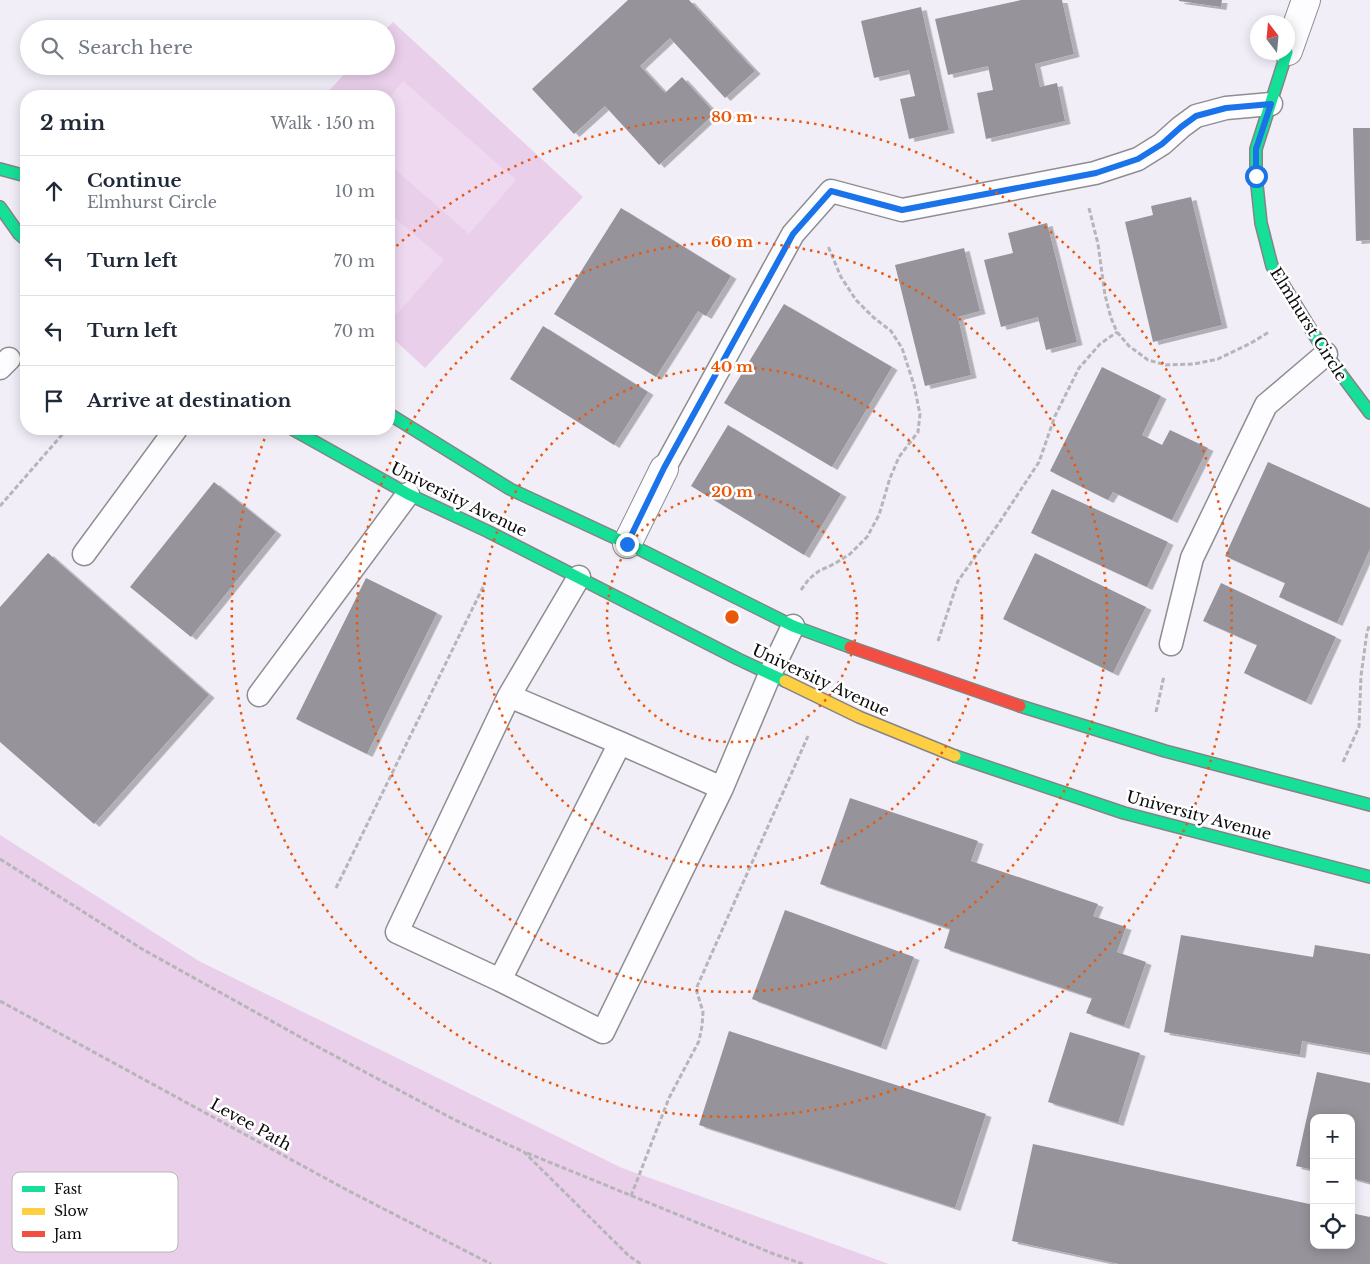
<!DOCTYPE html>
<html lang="en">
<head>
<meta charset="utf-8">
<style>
	body { margin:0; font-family:"Libre Baskerville",serif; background:#f2f2f3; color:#1f2937 }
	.controls { position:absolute; right:15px; bottom:15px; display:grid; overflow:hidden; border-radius:10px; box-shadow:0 2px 12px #0003 }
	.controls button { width:45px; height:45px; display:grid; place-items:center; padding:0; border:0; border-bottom:1px solid #e0e1e3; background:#fff; color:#1f2937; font:25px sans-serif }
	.compass { position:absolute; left:1250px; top:15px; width:45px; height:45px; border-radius:50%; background:#fff; box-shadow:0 2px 12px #0003; rotate:344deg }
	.stop { position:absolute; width:15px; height:15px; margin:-11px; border:4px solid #1a73e8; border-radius:50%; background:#fff }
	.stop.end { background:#1a73e8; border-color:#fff; box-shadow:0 1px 5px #0008 }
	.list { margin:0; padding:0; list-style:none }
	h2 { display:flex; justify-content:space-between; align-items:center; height:65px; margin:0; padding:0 20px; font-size:21px }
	h2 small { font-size:16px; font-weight:400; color:#747a83 }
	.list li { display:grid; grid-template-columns:32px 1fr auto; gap:15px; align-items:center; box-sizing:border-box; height:70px; padding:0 20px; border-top:1px solid #e0e1e3 }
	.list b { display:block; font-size:19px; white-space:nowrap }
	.list p { margin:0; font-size:16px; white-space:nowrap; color:#747a83 }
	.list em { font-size:16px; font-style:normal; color:#747a83 }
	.icon { flex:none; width:28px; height:28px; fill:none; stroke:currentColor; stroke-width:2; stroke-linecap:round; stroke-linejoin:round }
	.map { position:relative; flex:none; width:1370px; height:1264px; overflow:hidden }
	.search { position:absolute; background:#fff; box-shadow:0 2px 12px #0003; left:20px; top:20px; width:375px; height:55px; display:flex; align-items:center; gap:12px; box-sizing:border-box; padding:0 18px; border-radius:28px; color:#747a83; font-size:19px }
	.panel { position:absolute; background:#fff; box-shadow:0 2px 12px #0003; left:20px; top:90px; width:375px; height:345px; border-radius:20px }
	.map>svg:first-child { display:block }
</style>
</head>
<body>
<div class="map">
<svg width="1370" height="1264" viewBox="0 0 1370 1264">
	<defs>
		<filter id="shadow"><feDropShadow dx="5.5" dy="3" stdDeviation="0" flood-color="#0004"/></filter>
	</defs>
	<rect width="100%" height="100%" fill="#f2eef8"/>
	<path fill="#eacfeb" d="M 393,22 L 583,197 L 425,368 L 389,335 L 389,96 L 324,96 L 352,66 L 386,66 L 386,29 Z
		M 0,835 L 199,961 L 622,1168 L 889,1264 L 0,1264 Z"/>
	<path fill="#eed9f1" d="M 403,81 L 516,180 L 469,234 L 389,164 L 389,98 Z
		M 389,213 L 444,260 L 397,314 L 389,307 Z"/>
	<path fill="#96949a" filter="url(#shadow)" d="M 628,0 L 689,0 L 755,71 L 725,98 L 670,38 L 640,66 L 665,93 L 682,77 L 715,113 L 659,165 L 605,106 L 574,134 L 532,89 Z
		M 1021,0 L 1062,0 L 1074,54 L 1035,64 L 1040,87 L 1057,83 L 1065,121 L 986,139 L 977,93 L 993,90 L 988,66 L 948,75 L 935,19 Z
		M 1179,0 L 1222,0 L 1221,7 L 1179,1 Z
		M 921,7 L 949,130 L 909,139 L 900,99 L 915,96 L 909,70 L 874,78 L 861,21 Z
		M 1353,128 L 1370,128 L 1370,240 L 1356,241 Z
		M 1191,197 L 1222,325 L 1153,342 L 1125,222 L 1153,215 L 1151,206 Z
		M 621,208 L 731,276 L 706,316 L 698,311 L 656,377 L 554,314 Z
		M 1047,223 L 1077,342 L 1046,350 L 1038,317 L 1001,327 L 984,260 L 1013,253 L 1008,233 Z
		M 964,248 L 980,311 L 958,317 L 971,375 L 925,386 L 895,265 Z
		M 784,304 L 892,367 L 832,467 L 724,403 Z
		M 543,326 L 648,392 L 614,445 L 510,379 Z
		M 1102,367 L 1161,396 L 1142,435 L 1162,445 L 1170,430 L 1208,448 L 1172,520 L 1113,492 L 1108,500 L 1050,471 Z
		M 728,425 L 841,494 L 804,555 L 691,486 Z
		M 1268,462 L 1370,508 L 1370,549 L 1337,623 L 1279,597 L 1285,583 L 1225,556 Z
		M 214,482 L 276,532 L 191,637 L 130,587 Z
		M 1052,489 L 1168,542 L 1147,587 L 1031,533 Z
		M 48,553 L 209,695 L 94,824 L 0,742 L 0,607 Z
		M 1035,553 L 1146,607 L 1113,673 L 1003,619 Z
		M 366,578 L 437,613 L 367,754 L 296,719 Z
		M 1221,583 L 1336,637 L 1306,702 L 1244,673 L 1257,645 L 1203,621 Z
		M 850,798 L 978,841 L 971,861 L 1098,904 L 1093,916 L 1126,927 L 1117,952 L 1146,962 L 1124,1026 L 1086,1013 L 1092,998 L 944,948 L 950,929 L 820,884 Z
		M 785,910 L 914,957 L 881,1047 L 752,999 Z
		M 1181,935 L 1313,957 L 1315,945 L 1370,954 L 1370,1053 L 1302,1041 L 1300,1055 L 1164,1032 Z
		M 729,1031 L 986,1114 L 955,1208 L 699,1125 Z
		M 1070,1032 L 1140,1053 L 1118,1123 L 1048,1102 Z
		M 1317,1072 L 1370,1083 L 1370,1183 L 1351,1178 L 1351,1118 L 1314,1118 L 1314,1170 L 1296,1166 Z
		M 1033,1144 L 1314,1205 L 1314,1245 L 1351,1245 L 1351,1213 L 1370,1217 L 1370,1264 L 1119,1264 L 1012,1241 Z"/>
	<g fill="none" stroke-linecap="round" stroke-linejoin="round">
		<g stroke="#8e8d91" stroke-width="25">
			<path id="lane" d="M 0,368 L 9,359
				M 664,469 L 793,234 L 831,191 L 902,210 L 1095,173 L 1138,159 L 1162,144 L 1181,127 L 1196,116 L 1226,108 L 1271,104
				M 84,554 L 176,429
				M 1171,644 L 1192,558 L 1266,405 L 1326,354
				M 259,695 L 408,494
				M 509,696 L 579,577
				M 722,788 L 620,743 L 509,696 L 397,932 L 500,980 L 603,1032 L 722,788 L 770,674 L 793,626
				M 500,980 L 620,743"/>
		</g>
		<g stroke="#8e8d91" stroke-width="30">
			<path id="street" d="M 1288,51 L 1306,0
				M 627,544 L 664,469"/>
		</g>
		<g stroke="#858388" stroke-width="14">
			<path id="fast" d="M 1287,52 L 1256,149 L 1256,176 L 1261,223 L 1272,266 L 1326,354 L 1370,413
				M 0,169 L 26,176
				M 0,207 L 19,234 L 26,240
				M 389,414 L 510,489 L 643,551 L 793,626 L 850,647
				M 292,429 L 408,494 L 487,531 L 738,659 L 785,681
				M 1020,706 L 1165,751 L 1370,805
				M 955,756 L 1124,813 L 1370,877"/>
		</g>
		<g stroke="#858388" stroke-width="14">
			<path id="slow" d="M 785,681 L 859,717 L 955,756"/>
		</g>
		<g stroke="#858388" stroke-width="14">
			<path id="jam" d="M 850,647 L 1020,706"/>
		</g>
		<path stroke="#b6b5b7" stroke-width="3" stroke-dasharray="5 2.5" stroke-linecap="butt" d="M 1089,208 L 1098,244 L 1105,295 L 1111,318 L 1117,332 L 1129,346 L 1148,360 L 1166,365 L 1194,364 L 1218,359 L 1251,343 L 1269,332
			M 0,506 L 67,429
			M 801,590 L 809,579 L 819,571 L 834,564 L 850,554 L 867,537 L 879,515 L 890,478 L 899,457 L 918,432 L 920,414 L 914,385 L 902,348 L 891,331 L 873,317 L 856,300 L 841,277 L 828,246
			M 938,641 L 958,581 L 999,523 L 1039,462 L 1055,416 L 1079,368 L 1100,344 L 1117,332
			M 1156,712 L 1164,676
			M 1343,762 L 1359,727 L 1361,676 L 1367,632 L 1370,624
			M 0,859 L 142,949 L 320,1048 L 455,1120 L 524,1152 L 629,1256 L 641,1264
			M 336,888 L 485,583
			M 0,1001 L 347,1190 L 491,1264
			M 527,1153 L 774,1254 L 803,1264
			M 631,1196 L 669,1098 L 699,1041 L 702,1026 L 703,1012 L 696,989 L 808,736"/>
		<use href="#lane" stroke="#fdfcfe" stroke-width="22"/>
		<use href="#street" stroke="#fdfcfe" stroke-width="28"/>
		<use href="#fast" stroke="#16e098" stroke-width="11"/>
		<use href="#slow" stroke="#ffcf43" stroke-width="11"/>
		<use href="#jam" stroke="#f24e42" stroke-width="11"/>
	</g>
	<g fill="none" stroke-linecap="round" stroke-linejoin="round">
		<path stroke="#1a73e8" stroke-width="6" d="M 627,544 L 664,468 L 793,234 L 831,191 L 902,210 L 1096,173 L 1138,159 L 1162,144 L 1181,127 L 1196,116 L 1226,108 L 1271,104 L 1256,149 L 1256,176"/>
	</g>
	<g fill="none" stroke="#e8590c" stroke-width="2.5" stroke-dasharray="2.5 5">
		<circle cx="732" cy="617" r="125"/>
		<circle cx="732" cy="617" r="250"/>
		<circle cx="732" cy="617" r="375"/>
		<path d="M391 251A500 500 0 1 1 268 430"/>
	</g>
	<g text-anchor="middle" stroke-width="5" stroke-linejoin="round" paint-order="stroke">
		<g font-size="16" fill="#0a0a0a" stroke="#fff">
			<text transform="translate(1309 324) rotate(58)" y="6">Elmhurst Circle</text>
			<text transform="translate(459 499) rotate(26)" y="6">University Avenue</text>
			<text transform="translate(821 680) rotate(25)" y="6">University Avenue</text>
			<text transform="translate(1199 815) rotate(15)" y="6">University Avenue</text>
			<text transform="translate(251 1124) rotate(29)" y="6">Levee Path</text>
		</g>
	</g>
	<rect x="12" y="1172" width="166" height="80" rx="8" fill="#fff" stroke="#b6b6b6" stroke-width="1"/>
	<rect x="22" y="1186" width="23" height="6" fill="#16e098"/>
	<rect x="22" y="1208" width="23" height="7" fill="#ffcf43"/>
	<rect x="22" y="1231" width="23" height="6" fill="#f24e42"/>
	<g font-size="14" fill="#0a0a0a">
		<text x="54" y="1194">Fast</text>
		<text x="54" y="1216">Slow</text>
		<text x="54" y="1239">Jam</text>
	</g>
	<circle cx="732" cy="617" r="8" fill="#e8590c" stroke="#fff" stroke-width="2.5"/>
	<g font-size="15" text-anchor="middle" font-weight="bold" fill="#e8590c" stroke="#fff" stroke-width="5" stroke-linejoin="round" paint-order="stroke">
		<text x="732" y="122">80 m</text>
		<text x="732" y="247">60 m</text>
		<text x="732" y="372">40 m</text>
		<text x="732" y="497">20 m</text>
	</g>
</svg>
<div class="controls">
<button>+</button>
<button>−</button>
<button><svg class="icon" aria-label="locate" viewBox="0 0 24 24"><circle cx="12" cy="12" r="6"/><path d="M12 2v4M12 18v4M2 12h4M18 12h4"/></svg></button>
</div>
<svg class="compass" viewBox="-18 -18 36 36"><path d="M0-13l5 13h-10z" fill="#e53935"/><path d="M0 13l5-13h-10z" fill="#747a83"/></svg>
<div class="stop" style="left:1256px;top:176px"></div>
<div class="stop end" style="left:627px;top:544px"></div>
<div class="search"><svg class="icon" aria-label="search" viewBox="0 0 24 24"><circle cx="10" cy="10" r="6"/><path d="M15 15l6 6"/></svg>Search here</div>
<section class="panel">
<h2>2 min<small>Walk · 150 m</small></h2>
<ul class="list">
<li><svg class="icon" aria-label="ahead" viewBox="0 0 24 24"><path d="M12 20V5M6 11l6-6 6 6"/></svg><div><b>Continue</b><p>Elmhurst Circle</p></div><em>10 m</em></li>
<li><svg class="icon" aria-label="left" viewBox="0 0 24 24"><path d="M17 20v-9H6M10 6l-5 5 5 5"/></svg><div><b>Turn left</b></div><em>70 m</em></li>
<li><svg class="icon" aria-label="left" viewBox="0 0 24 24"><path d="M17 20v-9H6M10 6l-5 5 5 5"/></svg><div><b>Turn left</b></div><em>70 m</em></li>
<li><svg class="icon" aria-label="arrive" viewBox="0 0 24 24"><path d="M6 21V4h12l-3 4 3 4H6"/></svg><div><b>Arrive at destination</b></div></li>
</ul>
</section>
</div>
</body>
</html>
